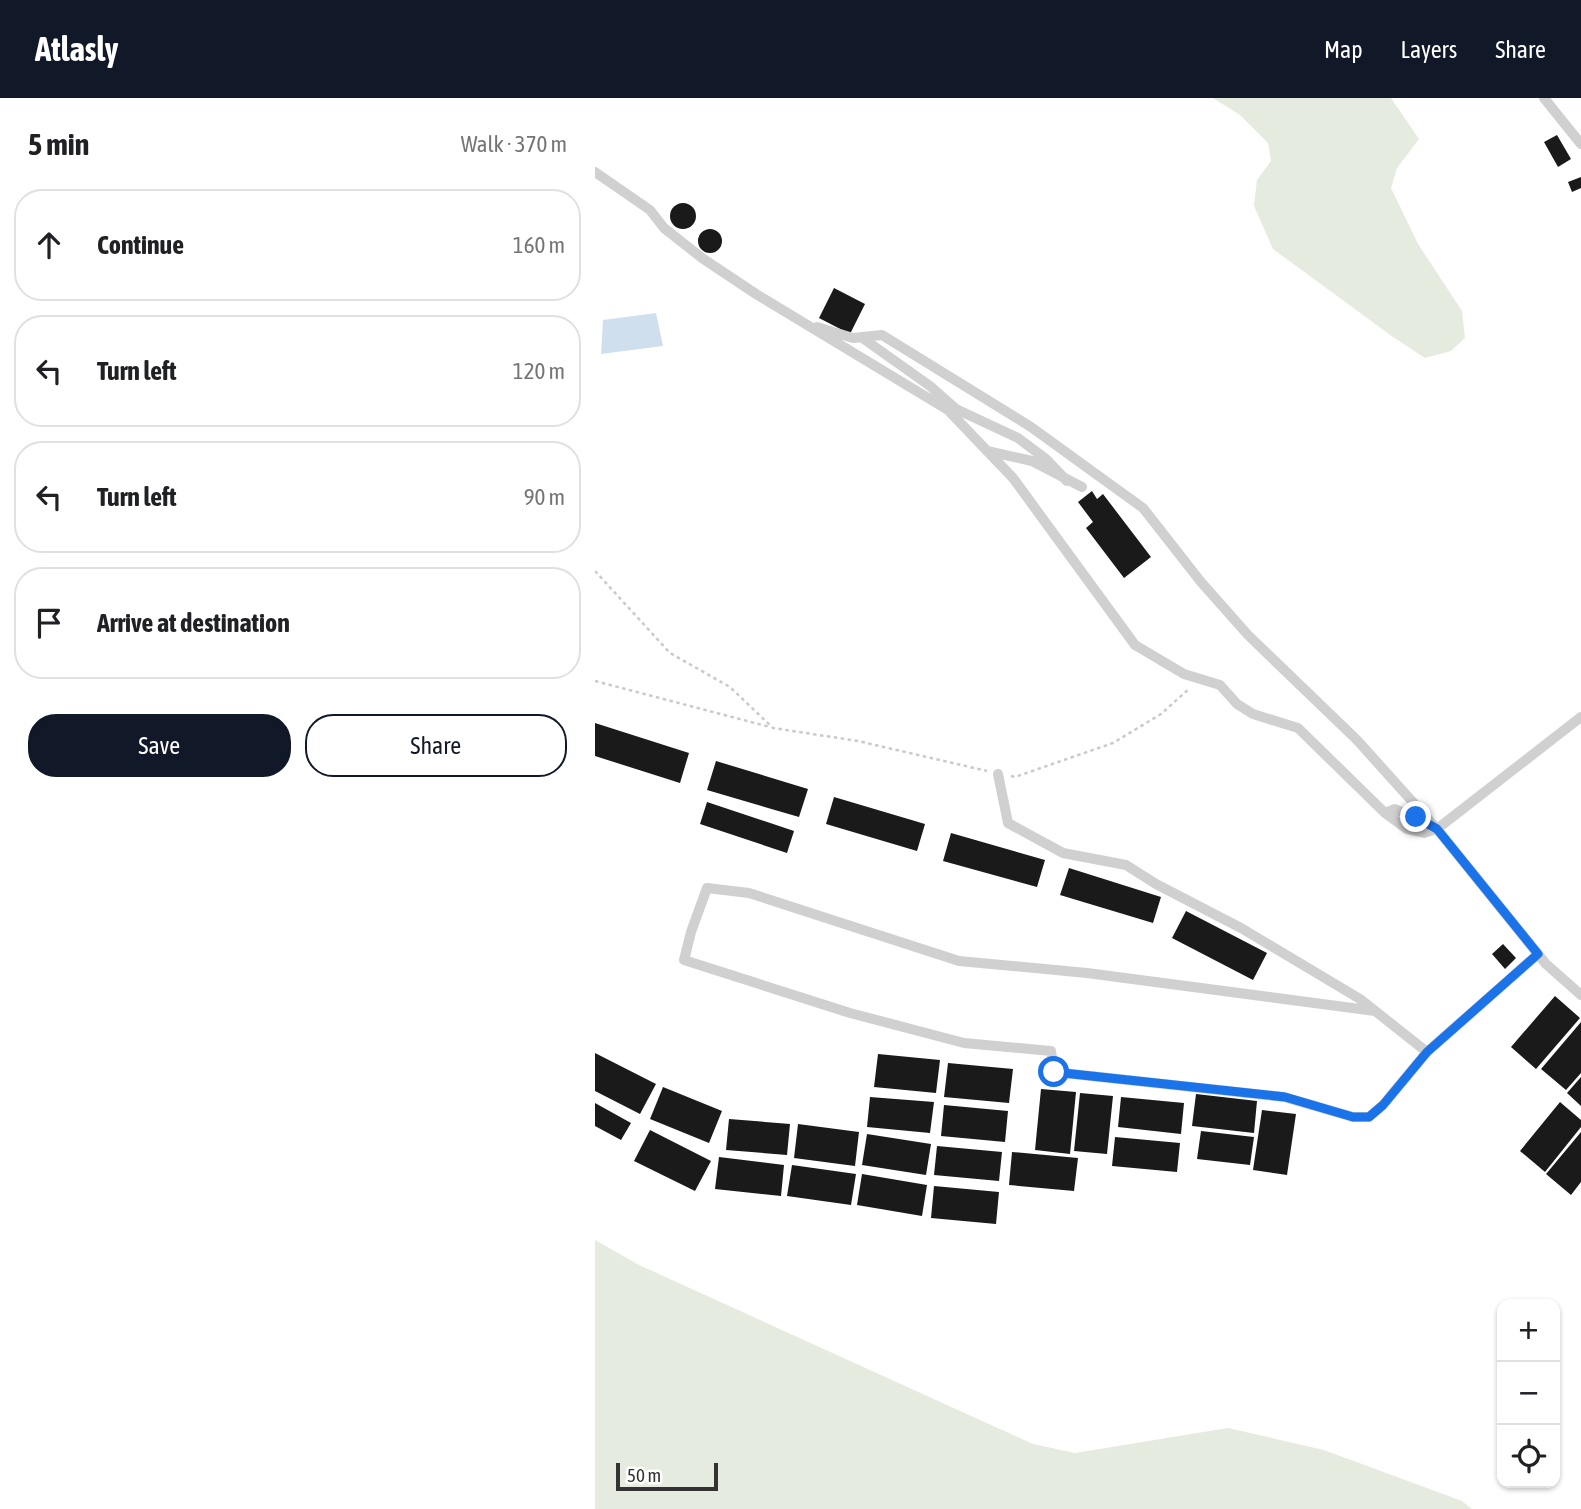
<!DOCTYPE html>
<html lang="en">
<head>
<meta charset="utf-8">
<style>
	body { margin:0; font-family:"Asap Condensed",sans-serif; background:#f6f6f6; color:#202124 }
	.controls { position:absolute; right:21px; bottom:21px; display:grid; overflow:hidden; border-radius:14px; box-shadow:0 2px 5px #0004 }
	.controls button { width:63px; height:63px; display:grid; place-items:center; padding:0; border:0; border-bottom:2px solid #e0e0e0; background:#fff; color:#202124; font:35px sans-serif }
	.scale { position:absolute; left:21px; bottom:18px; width:102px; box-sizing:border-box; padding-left:7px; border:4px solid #333; border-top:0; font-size:19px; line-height:24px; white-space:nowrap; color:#333; -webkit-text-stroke:5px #fff; paint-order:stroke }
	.stop { position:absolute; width:21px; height:21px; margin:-16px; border:5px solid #1a73e8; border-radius:50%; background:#fff }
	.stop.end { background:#1a73e8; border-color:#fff; box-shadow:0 2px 7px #0008 }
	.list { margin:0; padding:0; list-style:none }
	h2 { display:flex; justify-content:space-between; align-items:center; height:91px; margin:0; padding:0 28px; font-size:30px }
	h2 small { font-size:23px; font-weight:400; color:#757577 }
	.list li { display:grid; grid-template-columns:46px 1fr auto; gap:21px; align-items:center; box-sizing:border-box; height:112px; margin:0 14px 14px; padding:0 14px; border:2px solid #e0e0e0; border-radius:28px }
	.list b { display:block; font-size:26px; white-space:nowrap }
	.list em { font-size:23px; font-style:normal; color:#757577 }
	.actions { display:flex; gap:14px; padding:21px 28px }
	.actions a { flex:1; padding:16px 0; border:2px solid #111827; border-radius:28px; text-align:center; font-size:24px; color:#111827 }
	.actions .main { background:#111827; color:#fff }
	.icon { flex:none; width:38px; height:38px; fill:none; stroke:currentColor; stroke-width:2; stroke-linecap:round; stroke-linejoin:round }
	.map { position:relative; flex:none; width:986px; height:1411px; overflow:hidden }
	header { display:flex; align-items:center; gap:42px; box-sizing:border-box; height:98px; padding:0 35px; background:#111827; color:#fff }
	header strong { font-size:33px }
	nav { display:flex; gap:38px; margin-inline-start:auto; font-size:24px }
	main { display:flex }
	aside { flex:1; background:#fff }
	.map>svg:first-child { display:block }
</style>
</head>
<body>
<header>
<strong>Atlasly</strong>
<nav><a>Map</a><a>Layers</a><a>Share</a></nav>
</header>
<main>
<aside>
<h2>5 min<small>Walk · 370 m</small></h2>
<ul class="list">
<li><svg class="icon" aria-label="ahead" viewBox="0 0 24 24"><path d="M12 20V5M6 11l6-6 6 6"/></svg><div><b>Continue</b></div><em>160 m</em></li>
<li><svg class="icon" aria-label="left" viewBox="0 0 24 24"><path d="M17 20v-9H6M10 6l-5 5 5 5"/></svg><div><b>Turn left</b></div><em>120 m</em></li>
<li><svg class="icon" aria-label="left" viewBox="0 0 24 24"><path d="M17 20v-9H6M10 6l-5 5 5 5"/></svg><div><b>Turn left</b></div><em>90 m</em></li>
<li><svg class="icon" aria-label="arrive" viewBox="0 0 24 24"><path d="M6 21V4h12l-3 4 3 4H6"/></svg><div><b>Arrive at destination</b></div></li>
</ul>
<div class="actions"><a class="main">Save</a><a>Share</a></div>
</aside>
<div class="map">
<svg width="986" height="1411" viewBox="0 0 986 1411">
	<rect width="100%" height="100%" fill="#fff"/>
	<path fill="#e5ebdf" d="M 618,0 L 796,0 L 824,41 L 802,70 L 796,90 L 823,146 L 867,213 L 870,240 L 856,253 L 830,260 L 798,239 L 678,151 L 659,108 L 662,82 L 676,63 L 673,45 L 645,17 Z
		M 0,1142 L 44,1167 L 438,1346 L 480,1355 L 633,1330 L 729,1352 L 867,1403 L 877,1411 L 0,1411 Z"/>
	<path fill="#d0dfed" d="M 61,215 L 68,248 L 6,256 L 8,222 Z"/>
	<path fill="#1a1a1a" d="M 962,37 L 976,61 L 963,69 L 949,44 Z
		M 986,79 L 986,90 L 977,94 L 973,84 Z
		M75 118a13 13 0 1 1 26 0a13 13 0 1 1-26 0Z
		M103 143a12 12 0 1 1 24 0a12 12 0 1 1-24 0Z
		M 239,190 L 270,206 L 255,236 L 224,220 Z
		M 497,393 L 502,401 L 508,396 L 556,459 L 529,480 L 491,430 L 498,424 L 483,404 Z
		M 0,625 L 94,655 L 85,685 L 0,658 Z
		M 121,663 L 213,691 L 204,719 L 112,692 Z
		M 239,699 L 330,726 L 322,753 L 231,726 Z
		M 112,704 L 199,733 L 192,755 L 105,726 Z
		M 356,735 L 450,762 L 442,789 L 348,763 Z
		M 474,770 L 566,799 L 558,825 L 465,797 Z
		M 591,813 L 672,855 L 658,882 L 577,840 Z
		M 908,846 L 921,860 L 910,871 L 897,856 Z
		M 960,898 L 985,920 L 941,971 L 916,949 Z
		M 986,924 L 986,975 L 971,992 L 946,971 Z
		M 0,955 L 61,986 L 45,1016 L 0,993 Z
		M 283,956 L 345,962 L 341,995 L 279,989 Z
		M 353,965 L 418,971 L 414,1005 L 349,999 Z
		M 986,979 L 986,1008 L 972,995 Z
		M 68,989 L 127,1013 L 114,1045 L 55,1021 Z
		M 446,991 L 481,994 L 475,1056 L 440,1052 Z
		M 485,995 L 518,998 L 512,1056 L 479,1053 Z
		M 601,996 L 662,1003 L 659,1035 L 597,1028 Z
		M 275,999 L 339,1004 L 335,1035 L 272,1029 Z
		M 526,999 L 589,1005 L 586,1036 L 523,1029 Z
		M 965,1004 L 986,1022 L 986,1029 L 950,1074 L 925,1053 Z
		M 0,1005 L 36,1025 L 26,1042 L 0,1028 Z
		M 349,1007 L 413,1013 L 410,1044 L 346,1038 Z
		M 667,1012 L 701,1016 L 692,1077 L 658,1072 Z
		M 134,1021 L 195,1026 L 192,1057 L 131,1052 Z
		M 203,1026 L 264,1034 L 260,1068 L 199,1060 Z
		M 55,1032 L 116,1063 L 100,1093 L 39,1063 Z
		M 606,1033 L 659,1039 L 655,1067 L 602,1061 Z
		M 986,1034 L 986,1084 L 976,1097 L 951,1076 Z
		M 272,1036 L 336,1046 L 331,1077 L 267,1067 Z
		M 520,1039 L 585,1045 L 582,1074 L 517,1068 Z
		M 342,1048 L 407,1054 L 404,1083 L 339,1077 Z
		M 417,1054 L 483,1060 L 479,1093 L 414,1087 Z
		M 124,1059 L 189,1067 L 186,1098 L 120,1091 Z
		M 197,1067 L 261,1076 L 256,1107 L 192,1098 Z
		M 267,1076 L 332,1087 L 327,1118 L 262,1107 Z
		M 339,1088 L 404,1094 L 401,1126 L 336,1120 Z"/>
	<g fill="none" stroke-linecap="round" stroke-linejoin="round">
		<path stroke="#cacaca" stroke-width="2.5" stroke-dasharray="3.5 3.5" stroke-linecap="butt" d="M 0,473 L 75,555 L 135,589 L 178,630 L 263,643 L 392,673
			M 0,583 L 175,629
			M 416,678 L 420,679 L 518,645 L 566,616 L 595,590"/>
		<path stroke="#d0d0d0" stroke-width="10" d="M 949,0 L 986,46
			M 0,74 L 55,112 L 69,130 L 107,160 L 161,196 L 353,312 L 418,380 L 540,547 L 589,576 L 625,587 L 642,606 L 658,616 L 703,630 L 790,715 L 812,731 L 829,735 L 842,731 L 986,619
			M 222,229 L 258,240 L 287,237 L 436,329 L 548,410 L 606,484 L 653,537 L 762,642 L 842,731 L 951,866 L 986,897
			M 266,239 L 335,288 L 361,311 L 423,340 L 451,361 L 472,383
			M 392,353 L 437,363 L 487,389
			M 403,676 L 413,725 L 468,755 L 531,767 L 561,786 L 646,830 L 765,901 L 832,954
			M 790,715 L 800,711 L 833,726
			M 780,913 L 492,875 L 364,863 L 154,795 L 112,790 L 96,834 L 89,862 L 255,915 L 369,945 L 456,953 L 459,974 L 689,999 L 758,1019 L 774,1019 L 788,1007 L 832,954 L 943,856"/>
	</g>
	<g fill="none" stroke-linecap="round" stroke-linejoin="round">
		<path stroke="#1a73e8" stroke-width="9" d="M 459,974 L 690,999 L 758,1019 L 774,1019 L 788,1007 L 832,954 L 943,856 L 842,731 L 821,719"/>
	</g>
</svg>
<div class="controls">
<button>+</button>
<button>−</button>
<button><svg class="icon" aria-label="locate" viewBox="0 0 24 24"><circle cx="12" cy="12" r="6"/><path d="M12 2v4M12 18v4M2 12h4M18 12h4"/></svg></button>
</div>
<div class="scale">50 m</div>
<div class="stop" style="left:459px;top:974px"></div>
<div class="stop end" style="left:821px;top:719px"></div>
</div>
</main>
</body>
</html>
